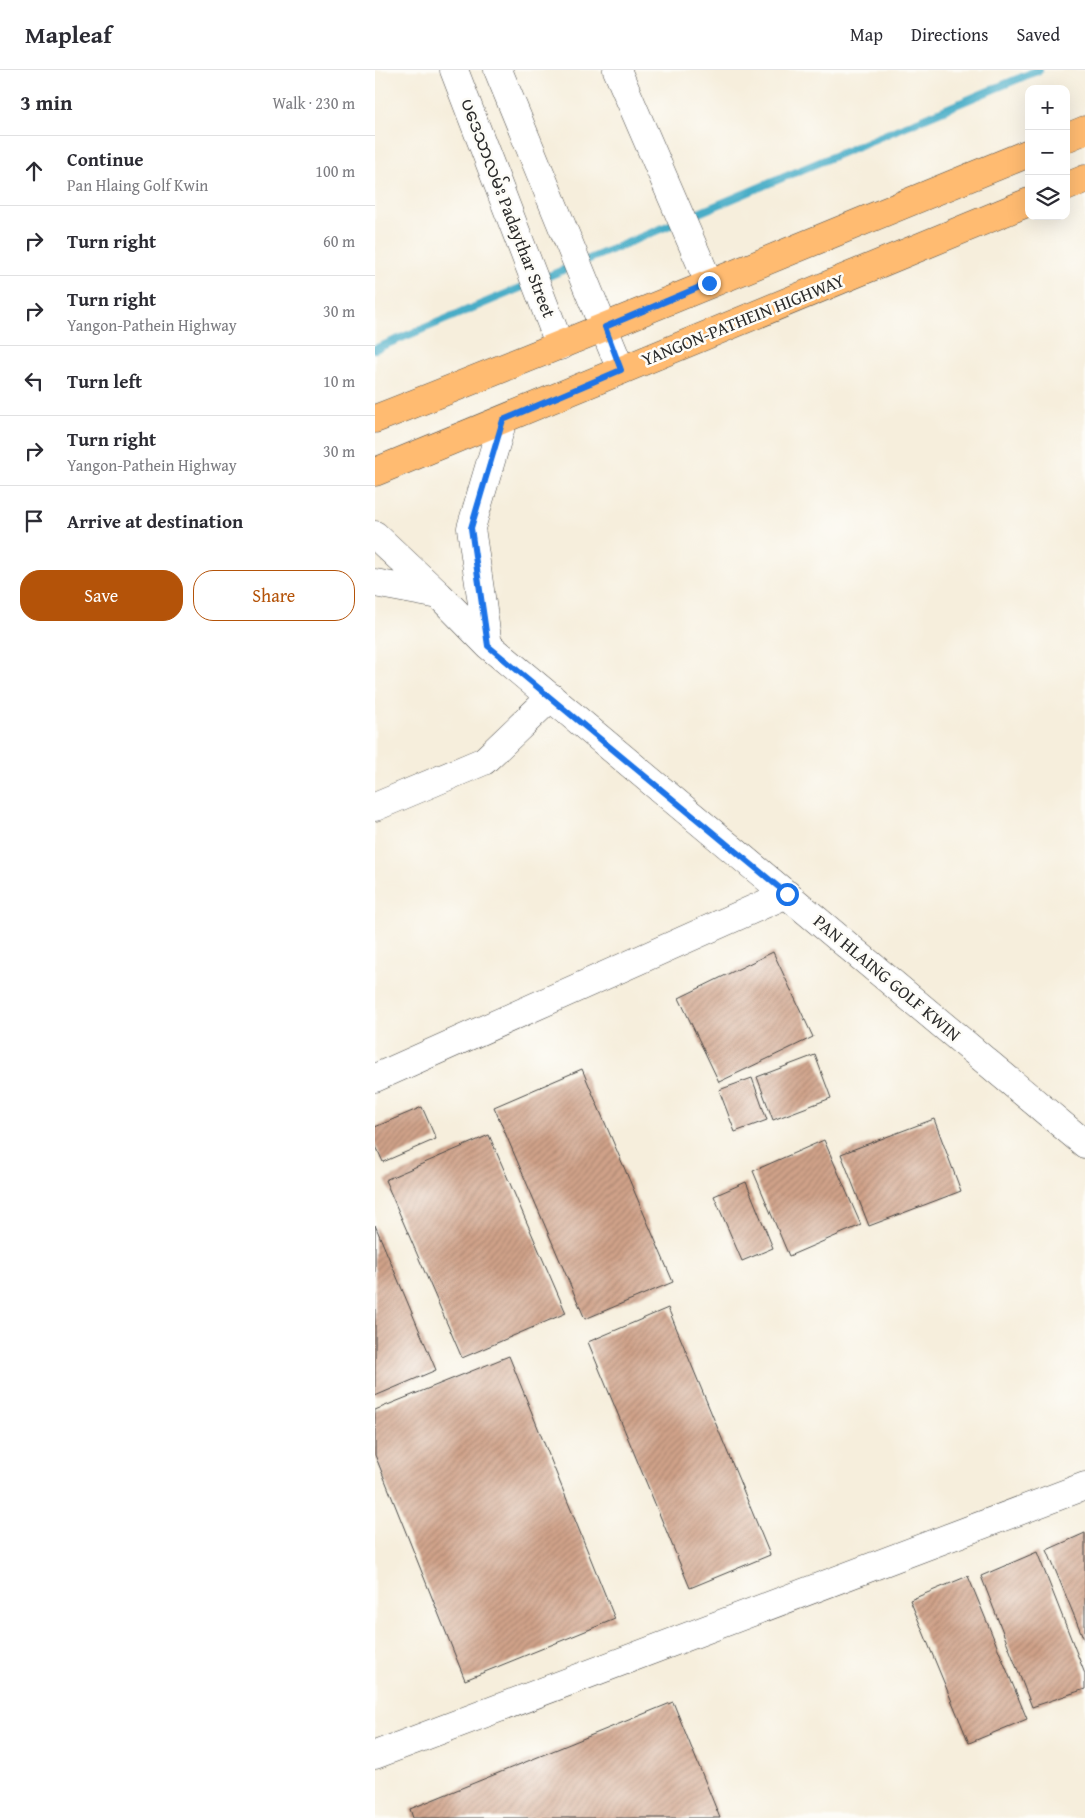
<!DOCTYPE html>
<html lang="en">
<head>
<meta charset="utf-8">
<style>
	body { margin:0; font-family:"Gentium Book Plus","Noto Sans Myanmar",serif; background:#f7f7f7; color:#2b2b33 }
	.controls { position:absolute; right:15px; top:15px; display:grid; overflow:hidden; border-radius:10px; box-shadow:0 5px 20px #0002 }
	.controls button { width:45px; height:45px; display:grid; place-items:center; padding:0; border:0; border-bottom:1px solid #e1e1e2; background:#fff; color:#2b2b33; font:25px sans-serif }
	.stop { position:absolute; width:15px; height:15px; margin:-11px; border:4px solid #1a73e8; border-radius:50%; background:#fff }
	.stop.end { background:#1a73e8; border-color:#fff; box-shadow:0 1px 5px #0008 }
	.list { margin:0; padding:0; list-style:none }
	h2 { display:flex; justify-content:space-between; align-items:center; height:65px; margin:0; padding:0 20px; font-size:21px }
	h2 small { font-size:16px; font-weight:400; color:#7c7c81 }
	.list li { display:grid; grid-template-columns:32px 1fr auto; gap:15px; align-items:center; box-sizing:border-box; height:70px; padding:0 20px; border-top:1px solid #e1e1e2 }
	.list b { display:block; font-size:19px; white-space:nowrap }
	.list p { margin:0; font-size:16px; white-space:nowrap; color:#7c7c81 }
	.list em { font-size:16px; font-style:normal; color:#7c7c81 }
	.actions { display:flex; gap:10px; padding:15px 20px }
	.actions a { flex:1; padding:11px 0; border:1px solid #b45309; border-radius:20px; text-align:center; font-size:18px; color:#b45309 }
	.actions .main { background:#b45309; color:#fff }
	.icon { flex:none; width:28px; height:28px; fill:none; stroke:currentColor; stroke-width:2; stroke-linecap:round; stroke-linejoin:round }
	.map { position:relative; flex:none; width:710px; height:1748px; overflow:hidden }
	header { display:flex; align-items:center; gap:30px; box-sizing:border-box; height:70px; padding:0 25px; background:#fff; border-bottom:1px solid #e1e1e2 }
	header strong { font-size:24px }
	nav { display:flex; gap:28px; margin-inline-start:auto; font-size:18px }
	main { display:flex }
	aside { flex:1; background:#fff }
	.map>svg:first-child { display:block }
</style>
</head>
<body>
<header>
<strong>Mapleaf</strong>
<nav><a>Map</a><a>Directions</a><a>Saved</a></nav>
</header>
<main>
<aside>
<h2>3 min<small>Walk · 230 m</small></h2>
<ul class="list">
<li><svg class="icon" aria-label="ahead" viewBox="0 0 24 24"><path d="M12 20V5M6 11l6-6 6 6"/></svg><div><b>Continue</b><p>Pan Hlaing Golf Kwin</p></div><em>100 m</em></li>
<li><svg class="icon" aria-label="right" viewBox="0 0 24 24"><path d="M7 20v-9h11M14 6l5 5-5 5"/></svg><div><b>Turn right</b></div><em>60 m</em></li>
<li><svg class="icon" aria-label="right" viewBox="0 0 24 24"><path d="M7 20v-9h11M14 6l5 5-5 5"/></svg><div><b>Turn right</b><p>Yangon-Pathein Highway</p></div><em>30 m</em></li>
<li><svg class="icon" aria-label="left" viewBox="0 0 24 24"><path d="M17 20v-9H6M10 6l-5 5 5 5"/></svg><div><b>Turn left</b></div><em>10 m</em></li>
<li><svg class="icon" aria-label="right" viewBox="0 0 24 24"><path d="M7 20v-9h11M14 6l5 5-5 5"/></svg><div><b>Turn right</b><p>Yangon-Pathein Highway</p></div><em>30 m</em></li>
<li><svg class="icon" aria-label="arrive" viewBox="0 0 24 24"><path d="M6 21V4h12l-3 4 3 4H6"/></svg><div><b>Arrive at destination</b></div></li>
</ul>
<div class="actions"><a class="main">Save</a><a>Share</a></div>
</aside>
<div class="map">
<svg width="710" height="1748" viewBox="0 0 710 1748">
	<defs>
		<pattern id="building-hatch" width="6" height="6" patternUnits="userSpaceOnUse" patternTransform="scale(1.25)"><rect width="6" height="6" fill="#d0a289"/><path d="M-1 1l2-2M0 6l6-6M5 7l2-2" fill="none" stroke="#a98470"/></pattern>
	</defs>
	<rect width="100%" height="100%" fill="#fdfcf7"/>
	<filter id="ink" filterUnits="userSpaceOnUse"><feTurbulence type="fractalNoise" baseFrequency=".02" numOctaves="2"/><feDisplacementMap in="SourceGraphic" scale="10" xChannelSelector="R" yChannelSelector="G"/><feConvolveMatrix kernelMatrix="1 2 1 2 8 2 1 2 1" color-interpolation-filters="sRGB"/></filter>
	<filter id="wash" filterUnits="userSpaceOnUse"><feTurbulence type="fractalNoise" baseFrequency=".0096" numOctaves="4" result="noise"/><feDisplacementMap in="SourceGraphic" scale="20" xChannelSelector="R" yChannelSelector="G"/><feGaussianBlur stdDeviation="1.12" result="paint"/><feColorMatrix in="noise" values="0 0 0 0 0 0 0 0 0 0 0 0 0 0 0 0 0 1.4 0 .05"/><feComposite in="paint" operator="in"/></filter>
	<g filter="url(#wash)">
		<rect width="100%" height="100%" fill="#f6eedc"/>
		<g fill="none" stroke-linecap="round" stroke-linejoin="round">
			<path stroke="#48adc7" stroke-width="8" d="M 0,279 L 664,0"/>
		</g>
		<g id="blocks">
			<path fill="url(#building-hatch)" d="M 398,882 L 438,967 L 344,1012 L 304,928 Z
				M 440,985 L 456,1028 L 398,1050 L 382,1007 Z
				M 207,999 L 298,1212 L 210,1249 L 119,1037 Z
				M 377,1008 L 392,1050 L 360,1062 L 344,1020 Z
				M 47,1037 L 61,1069 L 8,1092 L 0,1074 L 0,1057 Z
				M 559,1049 L 586,1121 L 494,1156 L 466,1084 Z
				M 114,1065 L 191,1243 L 87,1288 L 10,1110 Z
				M 449,1070 L 486,1155 L 414,1186 L 378,1101 Z
				M 371,1112 L 398,1178 L 367,1191 L 339,1126 Z
				M 0,1155 L 61,1300 L 0,1326 Z
				M 293,1238 L 395,1485 L 315,1518 L 213,1272 Z
				M 134,1286 L 240,1549 L 90,1610 L 0,1385 L 0,1340 Z
				M 710,1463 L 710,1572 L 672,1480 Z
				M 662,1482 L 710,1604 L 710,1619 L 657,1637 L 606,1506 Z
				M 593,1506 L 652,1649 L 594,1673 L 535,1530 Z
				M 298,1632 L 345,1748 L 38,1748 L 35,1739 Z"/>
		</g>
	</g>
	<g filter="url(#ink)">
		<use href="#blocks" fill-opacity="0" stroke="#494846" stroke-width="1"/>
		<g fill="none" stroke-linecap="round" stroke-linejoin="round">
			<g stroke="#494846" stroke-width="29">
				<path id="minor" d="M 79,0 L 185,276
					M 123,0 L 246,300
					M 242,0 L 334,213
					M 0,465 L 64,525 L 113,575 L 710,1074
					M 0,513 L 64,525
					M 113,575 L 96,458 L 128,350
					M 0,737 L 109,691 L 176,627
					M 0,1008 L 412,824
					M 0,1685 L 710,1416"/>
			</g>
			<g stroke="#494846" stroke-width="29">
				<path id="major" d="M 691,68 L 710,60
					M 691,117 L 710,109
					M 0,349 C 219,263 436,172 654,83
					M 0,402 L 654,132"/>
			</g>
			<use href="#minor" stroke="#fff" stroke-width="28"/>
			<use href="#major" stroke="#ffbb71" stroke-width="28"/>
		</g>
	</g>
	<g fill="none" stroke-linecap="round" stroke-linejoin="round" filter="url(#ink)">
		<path stroke="#1a73e8" stroke-width="6" d="M 334,213 L 230,257 L 246,300 L 128,350 L 96,458 L 113,576 L 412,824"/>
	</g>
	<g text-anchor="middle" stroke-width="5" stroke-linejoin="round" paint-order="stroke">
		<g font-size="18" fill="#2b2b2b" stroke="#fdfcf7">
			<text transform="translate(133 138) rotate(69)" y="6">ပဒေသာလမ်း Padaythar Street</text>
			<text transform="translate(368 250) rotate(-22)" y="6">YANGON-PATHEIN HIGHWAY</text>
			<text transform="translate(512 908) rotate(40)" y="6">PAN HLAING GOLF KWIN</text>
		</g>
	</g>
</svg>
<div class="controls">
<button>+</button>
<button>−</button>
<button><svg class="icon" aria-label="layers" viewBox="0 0 24 24"><path d="M12 4l9 5-9 5-9-5zM3 14l9 5 9-5"/></svg></button>
</div>
<div class="stop" style="left:412px;top:824px"></div>
<div class="stop end" style="left:334px;top:213px"></div>
</div>
</main>
</body>
</html>
